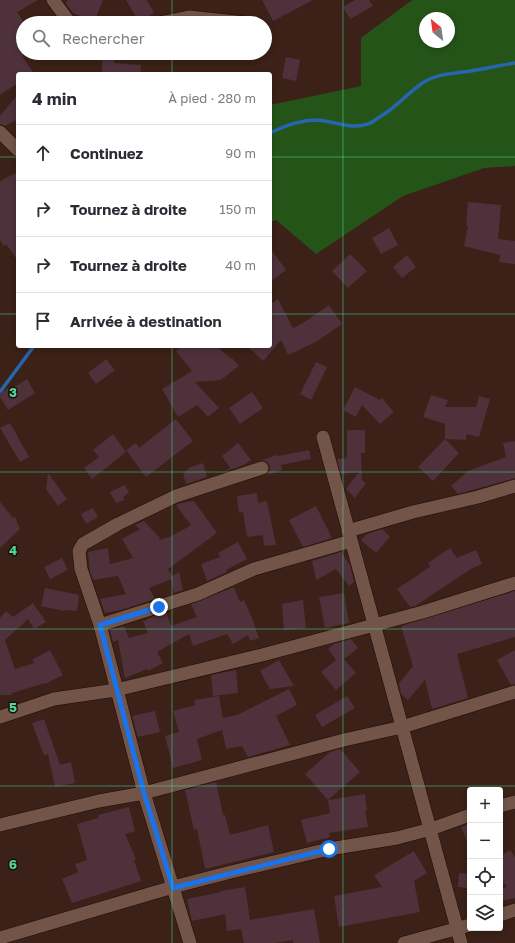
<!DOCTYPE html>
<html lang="fr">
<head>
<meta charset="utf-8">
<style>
	body { margin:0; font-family:"Golos Text",sans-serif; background:#f7f7f7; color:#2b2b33 }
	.controls { position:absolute; right:12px; bottom:12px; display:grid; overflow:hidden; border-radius:4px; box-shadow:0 2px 6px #0003 }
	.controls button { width:36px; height:36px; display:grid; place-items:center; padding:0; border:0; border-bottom:1px solid #e1e1e2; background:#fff; color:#2b2b33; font:20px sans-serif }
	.compass { position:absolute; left:419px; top:12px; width:36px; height:36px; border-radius:50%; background:#fff; box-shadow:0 2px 6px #0003; rotate:331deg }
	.stop { position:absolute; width:12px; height:12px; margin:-9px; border:3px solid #1a73e8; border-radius:50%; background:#fff }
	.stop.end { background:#1a73e8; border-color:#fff; box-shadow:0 1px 4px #0008 }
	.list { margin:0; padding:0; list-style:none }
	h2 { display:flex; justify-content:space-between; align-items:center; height:52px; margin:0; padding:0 16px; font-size:17px }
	h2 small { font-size:13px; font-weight:400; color:#7c7c81 }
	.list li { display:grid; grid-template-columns:26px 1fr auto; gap:12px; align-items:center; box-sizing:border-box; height:56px; padding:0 16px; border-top:1px solid #e1e1e2 }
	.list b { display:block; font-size:15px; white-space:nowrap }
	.list em { font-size:13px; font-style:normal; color:#7c7c81 }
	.icon { flex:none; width:22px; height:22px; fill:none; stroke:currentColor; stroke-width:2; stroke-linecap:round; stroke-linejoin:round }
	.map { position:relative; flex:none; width:515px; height:943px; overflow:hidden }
	.search { position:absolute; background:#fff; box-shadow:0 2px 6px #0003; left:16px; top:16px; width:256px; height:44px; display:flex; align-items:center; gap:10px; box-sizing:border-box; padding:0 14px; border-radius:22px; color:#7c7c81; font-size:15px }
	.panel { position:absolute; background:#fff; box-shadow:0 2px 6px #0003; left:16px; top:72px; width:256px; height:276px; border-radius:4px }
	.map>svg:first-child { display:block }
</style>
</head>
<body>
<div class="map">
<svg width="515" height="943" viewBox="0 0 515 943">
	<rect width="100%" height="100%" fill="#3b2117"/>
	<path fill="#255418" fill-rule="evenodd" d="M 412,0 L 515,0 L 515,166 L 484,168 L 403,196 L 316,254 L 276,220 L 270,222 L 270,105 L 361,86 L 361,38 ZM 425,18 L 449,18 L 449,42 L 425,42 Z"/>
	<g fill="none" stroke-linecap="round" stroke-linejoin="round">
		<path stroke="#2765ac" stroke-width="3.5" d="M 270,133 C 284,126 301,120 317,120 C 334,121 351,130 368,124 C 372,123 375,120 378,118 C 394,109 406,95 421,84 C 436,73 453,74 470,71 C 485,69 500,65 515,63
			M 0,392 L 34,346"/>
	</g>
	<path fill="#4e313b" d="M 0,0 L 38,0 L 17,12 L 23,21 L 23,57 L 34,74 L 18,74 L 18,83 L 0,95 Z
		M 67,0 L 103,0 L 94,22 L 73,13 L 66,4 Z
		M 126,0 L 147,0 L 154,13 L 139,22 Z
		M 262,0 L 313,0 L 273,21 Z
		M 355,0 L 369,0 L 373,6 L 350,19 L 343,7 Z
		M 102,53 L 114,53 L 114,63 L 141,65 L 140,74 L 102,74 Z
		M 286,57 L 300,60 L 296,81 L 282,78 Z
		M 18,94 L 18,119 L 5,126 L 0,124 L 0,116 Z
		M 18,172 L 18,261 L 6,244 L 4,246 L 0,240 L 0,181 Z
		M 468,202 L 501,205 L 498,239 L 515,241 L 515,264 L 499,262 L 500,255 L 464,246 L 468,226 L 466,226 Z
		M 389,228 L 398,245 L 381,254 L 372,238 Z
		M 270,248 L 286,270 L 270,282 Z
		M 350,254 L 367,271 L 348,288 L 332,271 Z
		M 407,255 L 416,267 L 402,278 L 393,267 Z
		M 278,299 L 293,328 L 303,323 L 329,305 L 342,324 L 316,342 L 288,355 L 281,340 L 263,361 L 247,346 L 270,346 L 270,304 Z
		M 182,346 L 216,346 L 231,359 L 232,358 L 239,366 L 221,380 L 195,382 L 219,408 L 208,417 L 197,405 L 178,417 L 162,389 L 192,371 L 176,351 Z
		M 106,359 L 115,370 L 96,384 L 88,373 Z
		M 316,362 L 327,367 L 311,400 L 300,394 Z
		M 27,379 L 35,393 L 8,410 L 0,397 L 0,393 L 10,387 L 11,389 Z
		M 355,387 L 380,400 L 382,398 L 394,412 L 380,424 L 362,405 L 356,417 L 343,410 Z
		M 252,392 L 263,408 L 240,424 L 229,408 Z
		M 431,395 L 448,400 L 445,407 L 476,407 L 479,396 L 490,399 L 479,437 L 466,434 L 466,440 L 445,439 L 445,424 L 423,417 Z
		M 176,419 L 193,441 L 146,477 L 126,450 L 136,443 L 139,448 Z
		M 10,423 L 29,457 L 20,462 L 0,428 Z
		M 347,430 L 365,430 L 365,453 L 361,453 L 362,480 L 366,483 L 355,498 L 346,489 L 359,472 L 341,474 L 337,459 L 347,458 Z
		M 113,434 L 126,452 L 92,479 L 84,468 L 99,457 L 93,450 Z
		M 445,439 L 459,453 L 433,481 L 418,467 Z
		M 515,441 L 515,478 L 458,494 L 451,486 L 468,471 L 506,457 L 503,443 Z
		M 238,443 L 251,460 L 244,465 L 223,472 L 230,468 L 222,456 Z
		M 309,450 L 311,459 L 281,465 L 282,470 L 267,475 L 270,470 L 270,466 L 267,462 L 262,460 L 277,455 L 278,456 Z
		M 203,463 L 207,477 L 186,484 L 183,474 L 190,467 Z
		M 48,473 L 67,499 L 58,506 L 46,489 Z
		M 125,485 L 129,493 L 123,497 L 125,500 L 116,503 L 110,492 Z
		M 257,493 L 258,503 L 267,501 L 276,545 L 264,546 L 263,535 L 247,537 L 243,512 L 239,513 L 237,496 Z
		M 194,501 L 217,533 L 168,569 L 172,576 L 179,572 L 183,590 L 174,593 L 171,579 L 149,588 L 155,599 L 121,610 L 105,613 L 100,599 L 126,594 L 118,576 L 93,580 L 90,572 L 88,552 L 108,548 L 110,564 L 133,558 L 122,539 L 140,529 L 135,525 L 144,521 L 160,538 L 159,540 L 169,537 L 190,526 L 190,524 L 176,505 L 181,503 Z
		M 0,502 L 13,518 L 15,517 L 20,529 L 0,548 Z
		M 316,506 L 332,538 L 303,547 L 289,520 Z
		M 93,508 L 98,517 L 86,524 L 81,514 Z
		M 382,529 L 390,537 L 376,553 L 361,540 L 367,534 Z
		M 238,542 L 247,559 L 226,570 L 227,572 L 207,581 L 201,564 L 220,557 L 218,553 Z
		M 450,548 L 457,558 L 476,550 L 482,564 L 471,569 L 415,606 L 410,607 L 397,589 L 430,567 L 428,563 Z
		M 341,552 L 350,565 L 354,582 L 349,586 L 336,569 L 316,580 L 312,561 Z
		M 62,558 L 68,570 L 50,579 L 44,567 Z
		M 234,587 L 240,602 L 244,600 L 252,618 L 259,638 L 250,641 L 248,635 L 233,644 L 227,634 L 193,646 L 189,634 L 157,652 L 163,663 L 148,671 L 147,669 L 125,678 L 118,640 L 113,642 L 110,630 L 124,626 L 129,638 L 148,633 L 143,621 L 147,620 L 147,619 L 166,612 L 171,626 L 197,617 L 191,604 Z
		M 45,588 L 79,595 L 77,611 L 64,610 L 64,611 L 41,606 Z
		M 515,591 L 515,637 L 457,654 L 468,698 L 432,709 L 425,680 L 408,700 L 401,694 L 399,683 L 413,666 L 401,626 Z
		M 344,593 L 349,623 L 325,628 L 319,597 Z
		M 303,600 L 306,628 L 284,630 L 282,604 Z
		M 33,603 L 46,622 L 34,629 L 28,619 L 5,640 L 15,669 L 34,663 L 32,660 L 50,650 L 63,675 L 45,684 L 45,683 L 12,693 L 12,695 L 0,695 L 0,618 L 6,611 L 13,617 Z
		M 351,639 L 358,648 L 344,659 L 356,673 L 336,690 L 321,672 L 336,660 L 328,649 L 334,644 Z
		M 515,650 L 515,684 L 511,685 L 497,660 Z
		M 279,660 L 294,686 L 270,689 L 260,671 Z
		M 236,670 L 238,693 L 213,696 L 211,675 Z
		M 289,689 L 297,705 L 276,716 L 290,745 L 248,757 L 242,746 L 226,749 L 222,730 L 197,739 L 202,760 L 173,768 L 165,736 L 179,732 L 173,711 L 195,705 L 194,700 L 219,696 L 223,718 L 237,715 Z
		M 347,696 L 355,708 L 322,727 L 315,715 Z
		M 155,711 L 160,732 L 138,737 L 132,716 Z
		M 44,719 L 60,765 L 71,762 L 75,783 L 55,787 L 48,754 L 44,755 L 32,723 Z
		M 340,749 L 360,772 L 328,800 L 305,774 L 330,752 Z
		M 216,782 L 223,815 L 225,815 L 230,835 L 268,825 L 274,852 L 205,869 L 197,829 L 194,830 L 185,790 Z
		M 365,794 L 367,811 L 365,811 L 368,827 L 329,833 L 330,837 L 307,843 L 301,820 L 330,813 L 328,800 Z
		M 129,807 L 135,831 L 125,834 L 136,859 L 134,860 L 141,881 L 72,903 L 62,879 L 78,872 L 75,864 L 87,860 L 77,824 L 98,818 L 98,815 Z
		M 470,824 L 470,849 L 461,827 Z
		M 510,850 L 515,857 L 515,898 L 514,898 L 503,901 L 500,889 L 507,887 L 500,878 L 500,857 Z
		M 414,851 L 427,873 L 414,881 L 420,912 L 339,927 L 334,896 L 382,887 L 374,875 Z
		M 459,873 L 470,874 L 470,888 L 458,887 Z
		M 245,887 L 250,920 L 314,909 L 320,943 L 293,943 L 293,940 L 275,943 L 244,943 L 241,929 L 227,931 L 225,914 L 192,921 L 187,899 L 221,892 L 221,891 Z"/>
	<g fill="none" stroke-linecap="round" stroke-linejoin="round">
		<g stroke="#210a03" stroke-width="14">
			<path id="minor" d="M 53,0 L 70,23
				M 159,23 L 189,17 L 245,23
				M 0,132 L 18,150
				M 323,437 L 461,943
				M 348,531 L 413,512 L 478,497 L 515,486
				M 100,625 L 198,594 L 254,569 L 351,541
				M 0,717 L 54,699 L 116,690 L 262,655 L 423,612 L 515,583
				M 500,806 L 515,802
				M 0,825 L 99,801 L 144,793 L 344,740 L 402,727 L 515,692
				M 500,915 L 515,910
				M 0,938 L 173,887 L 231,872 L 329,849 L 397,838 L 431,829 L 470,815
				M 190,943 L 144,793 L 100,625 L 81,569 L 79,551 L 83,544 L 118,524 L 176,496 L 262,468
				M 404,943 L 470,925"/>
		</g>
		<use href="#minor" stroke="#725449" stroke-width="13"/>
	</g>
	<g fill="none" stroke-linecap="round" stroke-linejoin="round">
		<path stroke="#1a73e8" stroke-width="5" d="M 159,607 L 100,625 L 144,793 L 173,888 L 329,849"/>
	</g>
	<path fill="none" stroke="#51d397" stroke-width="1" stroke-opacity="0.55" d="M 172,0 L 172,23M 343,0 L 343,943M 172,53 L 172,74M 0,157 L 18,157M 270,157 L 515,157M 0,314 L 18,314M 270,314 L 515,314M 172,346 L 172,943M 0,472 L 515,472M 0,629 L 515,629M 0,786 L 515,786"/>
	<g font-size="13" text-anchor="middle" font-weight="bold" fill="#51d397" stroke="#1a0f0a" stroke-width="3" stroke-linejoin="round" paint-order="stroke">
		<text x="13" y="397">3</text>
		<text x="13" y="555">4</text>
		<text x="13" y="712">5</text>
		<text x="13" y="869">6</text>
	</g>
</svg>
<div class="controls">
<button>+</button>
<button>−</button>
<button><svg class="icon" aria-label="locate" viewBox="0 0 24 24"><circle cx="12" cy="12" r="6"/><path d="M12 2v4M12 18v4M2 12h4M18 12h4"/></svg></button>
<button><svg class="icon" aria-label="layers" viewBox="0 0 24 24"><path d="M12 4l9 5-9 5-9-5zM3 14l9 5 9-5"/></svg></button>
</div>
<svg class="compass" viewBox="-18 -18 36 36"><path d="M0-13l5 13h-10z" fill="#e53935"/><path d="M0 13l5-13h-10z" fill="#7c7c81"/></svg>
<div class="stop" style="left:329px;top:849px"></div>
<div class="stop end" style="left:159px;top:607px"></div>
<div class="search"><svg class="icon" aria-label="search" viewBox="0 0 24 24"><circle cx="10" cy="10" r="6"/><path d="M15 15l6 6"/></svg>Rechercher</div>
<section class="panel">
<h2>4 min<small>À pied · 280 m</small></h2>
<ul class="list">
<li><svg class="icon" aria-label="ahead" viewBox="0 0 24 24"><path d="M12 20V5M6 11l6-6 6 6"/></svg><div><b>Continuez</b></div><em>90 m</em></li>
<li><svg class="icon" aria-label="right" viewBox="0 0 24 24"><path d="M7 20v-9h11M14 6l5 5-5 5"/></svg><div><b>Tournez à droite</b></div><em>150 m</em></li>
<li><svg class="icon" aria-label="right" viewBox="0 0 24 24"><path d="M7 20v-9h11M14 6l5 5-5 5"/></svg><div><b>Tournez à droite</b></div><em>40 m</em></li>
<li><svg class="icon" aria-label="arrive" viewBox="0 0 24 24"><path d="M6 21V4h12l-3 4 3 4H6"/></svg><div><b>Arrivée à destination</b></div></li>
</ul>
</section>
</div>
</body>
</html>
